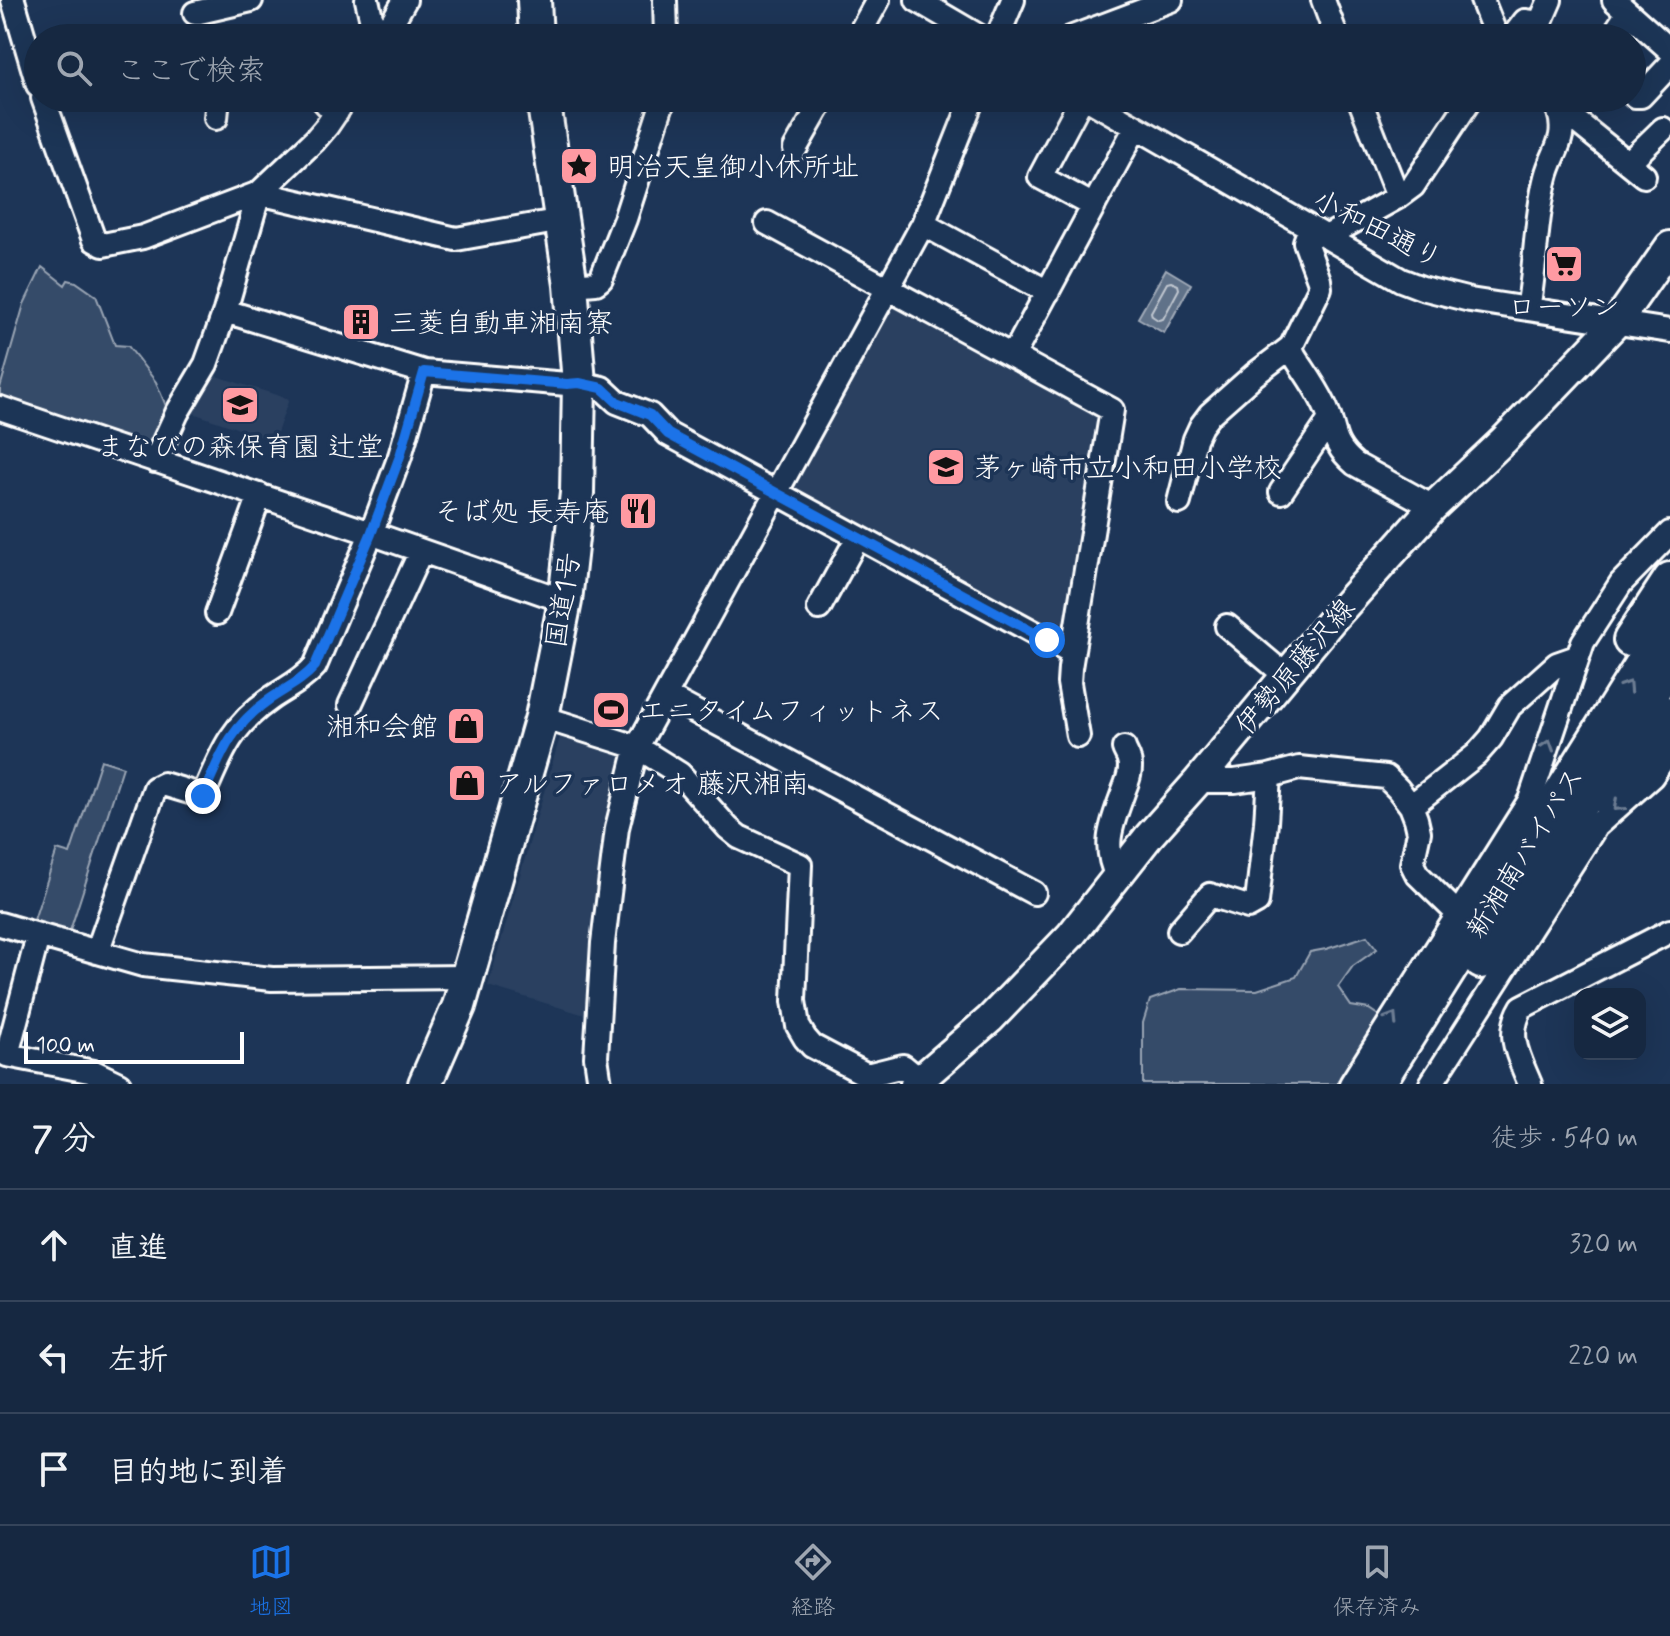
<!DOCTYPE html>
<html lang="ja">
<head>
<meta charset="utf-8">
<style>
	body { margin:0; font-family:Mynerve,"Klee One",sans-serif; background:#23344c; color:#f1f3f6 }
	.controls { position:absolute; right:24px; bottom:24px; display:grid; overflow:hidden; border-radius:16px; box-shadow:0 8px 32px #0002 }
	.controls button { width:72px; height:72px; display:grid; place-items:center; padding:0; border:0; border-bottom:2px solid #35445a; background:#162841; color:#f1f3f6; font:40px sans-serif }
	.scale { position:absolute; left:24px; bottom:20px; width:220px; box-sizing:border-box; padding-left:8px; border:4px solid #fff; border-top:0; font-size:22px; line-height:28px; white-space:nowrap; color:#fff; -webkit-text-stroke:6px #1d3557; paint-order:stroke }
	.stop { position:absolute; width:24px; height:24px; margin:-18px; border:6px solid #1a73e8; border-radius:50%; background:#fff }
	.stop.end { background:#1a73e8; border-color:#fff; box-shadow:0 2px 8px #0008 }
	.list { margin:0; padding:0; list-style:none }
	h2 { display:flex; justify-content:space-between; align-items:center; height:104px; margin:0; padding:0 32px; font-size:34px }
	h2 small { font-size:26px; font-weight:400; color:#9ea6b1 }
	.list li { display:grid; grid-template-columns:52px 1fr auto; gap:24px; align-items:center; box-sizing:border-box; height:112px; padding:0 32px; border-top:2px solid #35445a }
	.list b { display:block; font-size:30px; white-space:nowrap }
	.list em { font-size:26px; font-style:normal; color:#9ea6b1 }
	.icon { flex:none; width:44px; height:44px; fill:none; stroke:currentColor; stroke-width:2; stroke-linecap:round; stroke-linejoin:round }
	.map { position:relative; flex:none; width:1670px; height:1084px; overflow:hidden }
	.search { position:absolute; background:#162841; box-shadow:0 8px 32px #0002; left:24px; right:24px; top:24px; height:88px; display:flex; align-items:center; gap:20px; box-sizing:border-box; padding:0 28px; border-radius:44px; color:#9ea6b1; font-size:30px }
	.sheet { height:440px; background:#162841 }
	nav { display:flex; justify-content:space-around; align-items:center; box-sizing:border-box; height:112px; border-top:2px solid #35445a; background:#162841; font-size:22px; color:#9ea6b1 }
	nav a { display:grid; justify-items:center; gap:4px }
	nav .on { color:#1a73e8 }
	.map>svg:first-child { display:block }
</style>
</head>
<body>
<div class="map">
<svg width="1670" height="1084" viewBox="0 0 1670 1084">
	<rect width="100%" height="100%" fill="#1d3557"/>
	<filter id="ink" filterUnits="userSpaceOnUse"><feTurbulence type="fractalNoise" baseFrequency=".0125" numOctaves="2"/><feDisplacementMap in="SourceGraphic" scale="16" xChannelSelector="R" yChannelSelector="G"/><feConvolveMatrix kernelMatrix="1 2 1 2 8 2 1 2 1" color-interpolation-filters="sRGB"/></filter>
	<g filter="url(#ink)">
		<path fill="#2a4161" d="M 895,300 L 1101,413 L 1071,641 L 790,491 L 887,302 Z
			M 213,375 L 289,399 L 274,441 L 190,412 Z
			M 562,730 L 630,752 L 599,900 L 585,1015 L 488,986 Z"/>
		<path fill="#364b69" stroke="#9aa5b4" stroke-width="2" d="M 42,267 L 65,285 L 68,280 L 76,282 L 96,296 L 115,345 L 128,346 L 156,382 L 169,413 L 152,450 L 0,395 L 0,388 L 24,304 Z
			M 101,760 L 123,767 L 68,937 L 32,926 L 57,850 L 70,854 Z
			M 1367,936 L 1377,949 L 1353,966 L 1338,987 L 1351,1006 L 1369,1009 L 1384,1019 L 1343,1084 L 1143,1084 L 1143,1023 L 1150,1000 L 1181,989 L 1257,990 L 1296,977 L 1310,952 L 1326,949 Z"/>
		<path fill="#617289" stroke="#a0aab8" stroke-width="2" d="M 1166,269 L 1191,284 L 1164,333 L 1138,318 Z"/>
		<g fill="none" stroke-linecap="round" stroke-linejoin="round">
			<path stroke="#c0c7d0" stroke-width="2" d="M 1171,282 L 1178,285 L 1179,289 L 1163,319 L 1158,320 L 1152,316 L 1151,312 L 1167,283 Z"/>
			<g stroke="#fff" stroke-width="28">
				<path id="minor" d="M 13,0 L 38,85
					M 367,0 L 371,17 L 383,38
					M 665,0 L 666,38
					M 917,0 L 982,38
					M 1323,0 L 1337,38
					M 1482,0 L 1497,38
					M 1614,0 L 1670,50
					M 195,13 L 251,0
					M 383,38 L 405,0
					M 857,38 L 878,0
					M 997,38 L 1013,0
					M 1070,38 L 1171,0
					M 1512,38 L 1525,21 L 1540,23 L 1550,0
					M 1611,38 L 1628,13
					M 1632,93 L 1635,96 L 1641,96 L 1670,65
					M 43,98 L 94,240 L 103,245 L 143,237 L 259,193 L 315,140 L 327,126 L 346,98
					M 321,98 L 330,108 L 337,112
					M 1082,98 L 1040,177 L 1094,206
					M 1086,98 L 1401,280 L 1422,288 L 1470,300 L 1670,331
					M 1359,98 L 1398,197
					M 1557,107 L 1559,112 L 1571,117 L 1644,176
					M 216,118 L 218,98
					M 795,149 L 824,98
					M 1629,162 L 1663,129
					M 259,193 L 456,239 L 562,220
					M 767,223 L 1112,410 L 1070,668 L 1069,683 L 1078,736
					M 923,224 L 1048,292
					M 1326,237 L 1398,197 L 1413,186 L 1471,98
					M 571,285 L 596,283 L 601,279 L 625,219 L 664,98
					M 1528,309 C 1536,266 1535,220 1546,177 C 1552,152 1568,140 1559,112
					M 225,311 L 424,372 L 567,384 L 579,383 L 602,388 L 617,402 L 650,415 L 668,434 L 1072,653
					M 1291,347 L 1294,355 C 1304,371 1316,387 1324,404 C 1337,430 1329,442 1355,464 L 1433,507
					M 1013,356 L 1136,127
					M 0,408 L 362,530 L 565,601
					M 155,461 L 177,413 L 206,364 L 225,311 L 259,193
					M 1281,492 L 1329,421
					M 1179,502 L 1195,439 L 1201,426 L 1210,414 L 1254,375 L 1291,347 L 1320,288 L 1319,280 L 1305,242 L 1310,228
					M 819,608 L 858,537
					M 217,613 L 260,495
					M 1227,626 L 1285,675
					M 666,696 L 1034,893
					M 350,705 L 421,551
					M 542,717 L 637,747 L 680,774 L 728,828 L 739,837 L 800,865 L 794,1001 L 798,1026 L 805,1038 L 812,1046 L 867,1075 L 903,1066 L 920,1080
					M 1198,781 L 1235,781 L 1269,776 L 1299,768 L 1386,777 L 1398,789 L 1411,806 L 1416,819 L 1419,832 L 1412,864 L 1417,874 L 1458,914
					M 1411,806 L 1476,755 L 1491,738 L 1510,706 L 1557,664 L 1577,657
					M 1117,876 C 1101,844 1113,822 1124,790 C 1128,780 1132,770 1129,760 C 1128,755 1125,752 1124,748
					M 0,924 L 143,965 L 272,979 L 467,977
					M 1179,931 L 1210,895 L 1248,907 L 1257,902 L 1266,823 L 1269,776
					M 38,936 L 7,1055 L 94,1072 L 119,1084
					M 97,952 L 155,788 L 163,784 L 203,796 C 221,754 230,727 270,699 C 286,688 302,681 315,666 L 371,534 L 400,456 L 424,372
					M 600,1084 L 596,1057 L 603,943 L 617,828 L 637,747 L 923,224 L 973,98
					M 1351,1084 L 1530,800 L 1583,642 L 1621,583 L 1670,533
					M 1431,1084 L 1596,826 L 1652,776 L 1670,749
					M 1530,1084 C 1519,1057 1505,1035 1522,1007 L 1670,931"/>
			</g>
			<g stroke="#fff" stroke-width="34">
				<path id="major" d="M 915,1084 L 990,1019 L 1071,935 L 1149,836 L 1198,781 L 1331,621 L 1433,507 L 1504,440 L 1617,322 L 1670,246"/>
			</g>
			<g stroke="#fff" stroke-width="38">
				<path id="highway" d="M 534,0 L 536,38
					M 1630,640 L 1670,579
					M 1597,795 L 1640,760 L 1670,713
					M 1481,962 L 1670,664
					M 425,1084 L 459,1006 L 542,717 L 565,601 L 577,493 L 579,383 L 571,285 L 543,98
					M 1378,1084 L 1670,619"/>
			</g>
			<use href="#minor" stroke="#1d3557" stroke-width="22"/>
			<use href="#major" stroke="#1d3557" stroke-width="28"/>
			<use href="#highway" stroke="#1d3557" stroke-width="32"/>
		</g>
		<defs><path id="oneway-chevron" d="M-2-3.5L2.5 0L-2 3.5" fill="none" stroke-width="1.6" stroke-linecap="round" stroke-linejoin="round" transform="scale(2)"/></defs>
		<g stroke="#6c7c92">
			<use href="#oneway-chevron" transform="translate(1627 686) rotate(-57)"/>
			<use href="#oneway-chevron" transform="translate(1548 745) rotate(-72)"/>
			<use href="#oneway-chevron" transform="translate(1618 806) rotate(138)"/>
			<use href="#oneway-chevron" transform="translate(1392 1018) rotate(-58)"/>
		</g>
	</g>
	<g fill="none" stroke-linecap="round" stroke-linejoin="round" filter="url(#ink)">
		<path stroke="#1a73e8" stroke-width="10" d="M 203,796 C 221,754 230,727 270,699 C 286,688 302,681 315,666 L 371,534 L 400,456 L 424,372 L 567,384 L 579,383 L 602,388 L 617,402 L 650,415 L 668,434 L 1047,640"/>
	</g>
	<defs>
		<g id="sight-square" transform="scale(2)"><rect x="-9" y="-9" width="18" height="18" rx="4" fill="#ff9aa2" stroke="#1d3557"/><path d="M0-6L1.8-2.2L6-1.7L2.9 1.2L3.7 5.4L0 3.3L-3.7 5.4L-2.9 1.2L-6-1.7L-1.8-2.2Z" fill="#111"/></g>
		<g id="supermarket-square" transform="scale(2)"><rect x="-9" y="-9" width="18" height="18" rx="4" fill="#ff9aa2" stroke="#1d3557"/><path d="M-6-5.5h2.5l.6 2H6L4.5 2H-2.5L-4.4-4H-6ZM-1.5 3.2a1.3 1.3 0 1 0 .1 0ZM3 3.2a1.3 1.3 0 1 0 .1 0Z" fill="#111"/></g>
		<g id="building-square" transform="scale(2)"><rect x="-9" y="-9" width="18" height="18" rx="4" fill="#ff9aa2" stroke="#1d3557"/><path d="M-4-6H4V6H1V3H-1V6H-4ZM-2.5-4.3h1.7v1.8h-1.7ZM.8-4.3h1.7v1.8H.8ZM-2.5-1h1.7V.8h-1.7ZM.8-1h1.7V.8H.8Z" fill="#111"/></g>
		<g id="school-square" transform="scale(2)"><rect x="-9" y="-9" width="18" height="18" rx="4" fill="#ff9aa2" stroke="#1d3557"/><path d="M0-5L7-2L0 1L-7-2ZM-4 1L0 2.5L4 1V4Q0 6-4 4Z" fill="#111"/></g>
		<g id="restaurant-square" transform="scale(2)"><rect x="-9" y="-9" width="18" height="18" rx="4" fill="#ff9aa2" stroke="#1d3557"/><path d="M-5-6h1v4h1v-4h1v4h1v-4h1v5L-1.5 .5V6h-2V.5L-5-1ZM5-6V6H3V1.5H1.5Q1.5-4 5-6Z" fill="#111"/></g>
		<g id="stadium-square" transform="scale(2)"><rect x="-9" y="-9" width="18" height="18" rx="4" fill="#ff9aa2" stroke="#1d3557"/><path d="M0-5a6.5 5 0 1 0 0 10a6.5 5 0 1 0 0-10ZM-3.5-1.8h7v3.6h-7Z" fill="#111"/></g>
		<g id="shop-square" transform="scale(2)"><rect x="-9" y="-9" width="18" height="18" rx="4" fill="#ff9aa2" stroke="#1d3557"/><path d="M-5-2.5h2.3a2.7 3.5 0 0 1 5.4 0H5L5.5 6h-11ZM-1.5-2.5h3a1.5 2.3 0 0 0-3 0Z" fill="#111"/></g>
	</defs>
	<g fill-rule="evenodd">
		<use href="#sight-square" x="579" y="166"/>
		<use href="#supermarket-square" x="1564" y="264"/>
		<use href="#building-square" x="361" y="322"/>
		<use href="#school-square" x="240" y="405"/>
		<use href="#school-square" x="946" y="467"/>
		<use href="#restaurant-square" x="638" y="511"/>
		<use href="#stadium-square" x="611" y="710"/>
		<use href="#shop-square" x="466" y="726"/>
		<use href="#shop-square" x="467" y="783"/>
	</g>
	<g text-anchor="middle" stroke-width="7" stroke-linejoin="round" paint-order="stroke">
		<g font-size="28" fill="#fff" stroke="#1d3557" text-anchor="start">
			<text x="607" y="176">明治天皇御小休所址</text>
			<text x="1564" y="316" text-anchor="middle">ローソン</text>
			<text x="389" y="332">三菱自動車湘南寮</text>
			<text x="240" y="456" text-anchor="middle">まなびの森保育園 辻堂</text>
			<text x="974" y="477">茅ヶ崎市立小和田小学校</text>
			<text x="610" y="521" text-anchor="end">そば処 長寿庵</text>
			<text x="639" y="720">エニタイムフィットネス</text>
			<text x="438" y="736" text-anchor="end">湘和会館</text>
			<text x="495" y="793">アルファロメオ 藤沢湘南</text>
		</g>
		<g font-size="28" fill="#fff" stroke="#1d3557">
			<text transform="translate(1378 228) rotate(27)" y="10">小和田通り</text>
			<text transform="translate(562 600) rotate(-81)" y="10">国道1号</text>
			<text transform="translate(1294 666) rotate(-50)" y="10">伊勢原藤沢線</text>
			<text transform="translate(1524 852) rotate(-58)" y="10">新湘南バイパス</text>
		</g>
	</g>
</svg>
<div class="controls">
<button><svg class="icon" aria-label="layers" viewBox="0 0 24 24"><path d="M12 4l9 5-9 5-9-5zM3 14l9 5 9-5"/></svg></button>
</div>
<div class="scale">100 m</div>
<div class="stop" style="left:1047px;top:640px"></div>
<div class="stop end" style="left:203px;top:796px"></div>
<div class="search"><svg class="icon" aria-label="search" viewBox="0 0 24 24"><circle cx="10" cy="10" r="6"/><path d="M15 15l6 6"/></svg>ここで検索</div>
</div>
<section class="sheet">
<h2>7 分<small>徒歩 · 540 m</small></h2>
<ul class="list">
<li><svg class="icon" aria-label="ahead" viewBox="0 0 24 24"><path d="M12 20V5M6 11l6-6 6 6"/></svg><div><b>直進</b></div><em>320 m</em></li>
<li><svg class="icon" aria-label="left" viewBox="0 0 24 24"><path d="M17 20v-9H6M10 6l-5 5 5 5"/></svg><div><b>左折</b></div><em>220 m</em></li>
<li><svg class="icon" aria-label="arrive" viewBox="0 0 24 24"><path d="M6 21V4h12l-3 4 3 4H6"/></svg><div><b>目的地に到着</b></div></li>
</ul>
</section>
<nav>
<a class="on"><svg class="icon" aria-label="map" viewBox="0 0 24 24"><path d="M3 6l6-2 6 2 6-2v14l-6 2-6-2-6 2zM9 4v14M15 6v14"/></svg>地図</a>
<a><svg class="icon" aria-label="directions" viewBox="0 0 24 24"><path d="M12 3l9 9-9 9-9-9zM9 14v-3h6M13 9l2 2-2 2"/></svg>経路</a>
<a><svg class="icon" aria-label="saved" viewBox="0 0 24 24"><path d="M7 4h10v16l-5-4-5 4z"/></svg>保存済み</a>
</nav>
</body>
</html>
